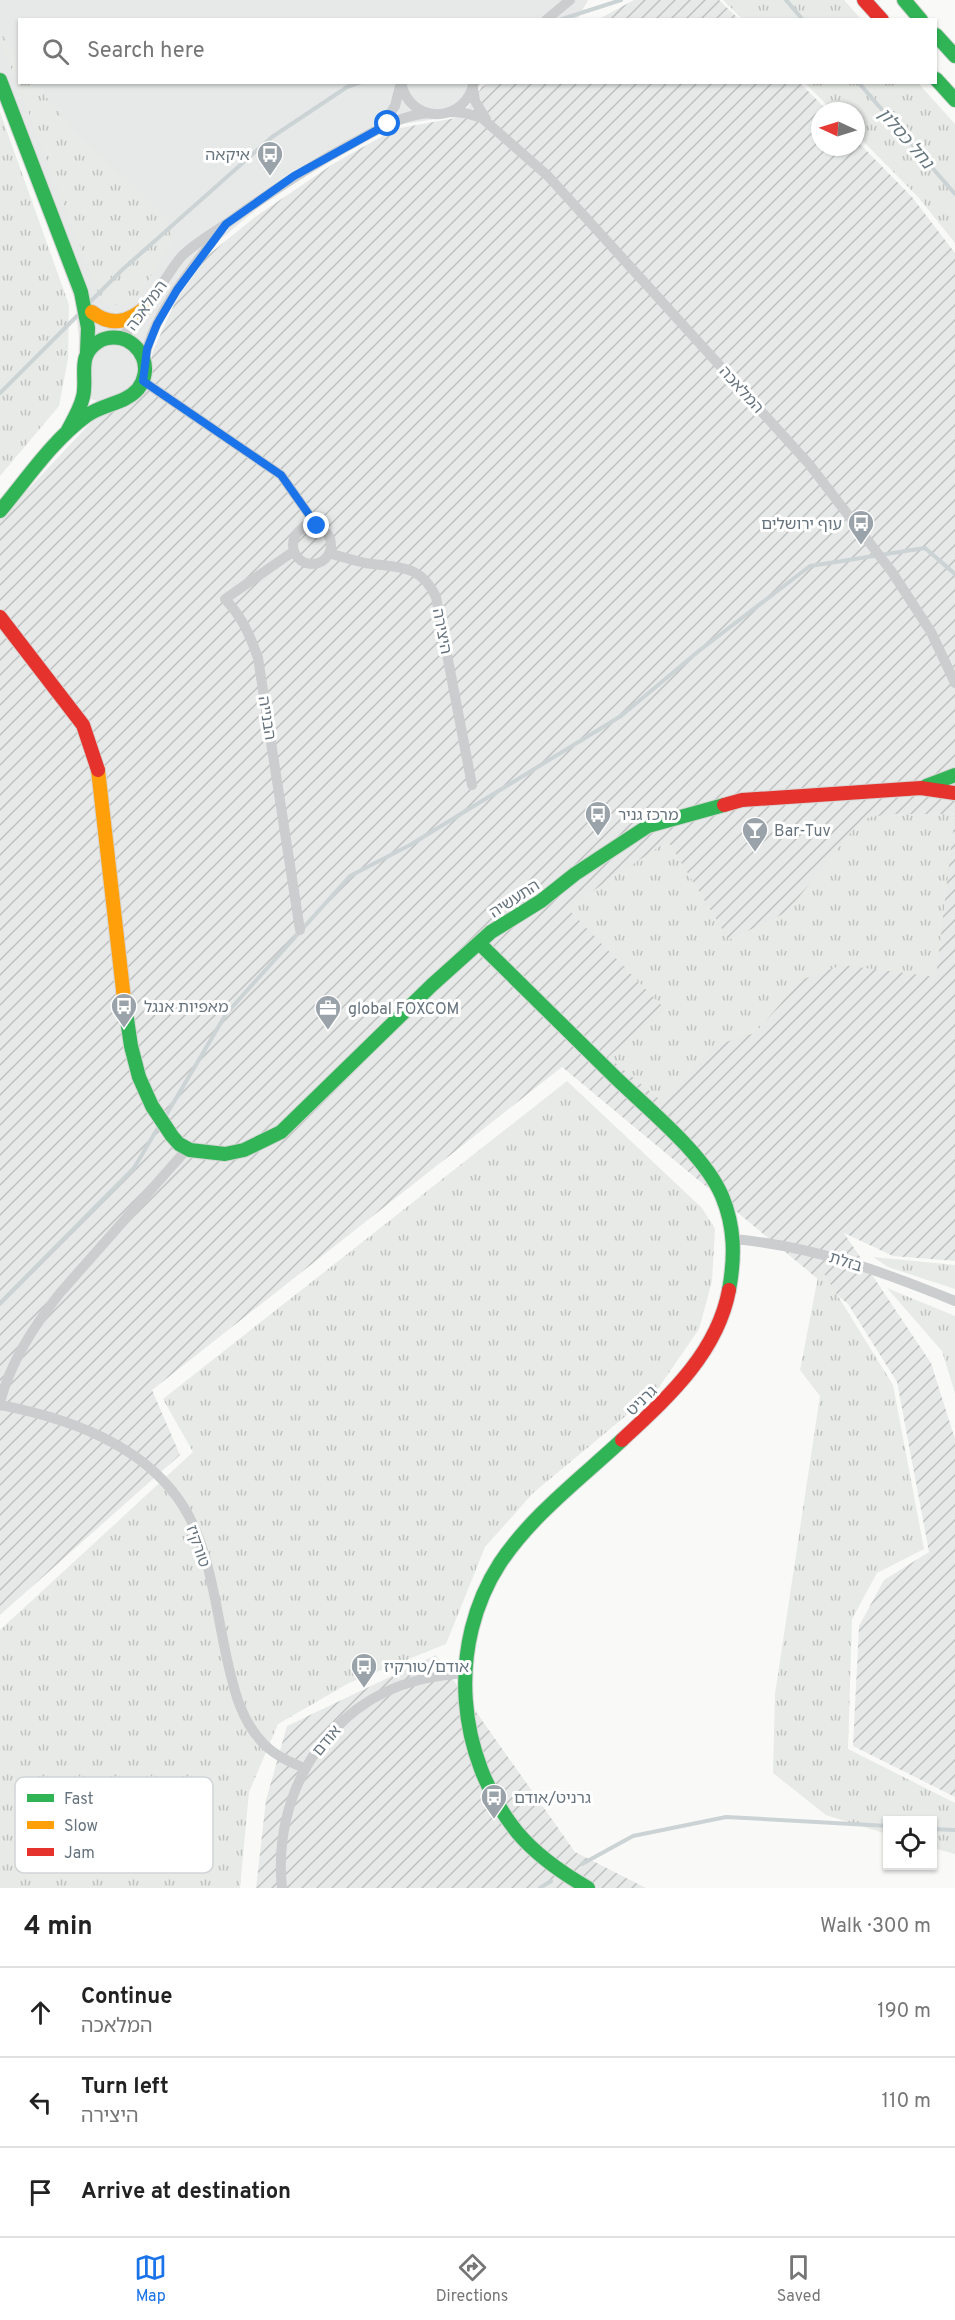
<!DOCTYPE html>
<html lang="en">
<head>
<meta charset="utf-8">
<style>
	body { margin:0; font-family:Overpass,"Noto Sans Hebrew",sans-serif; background:#f2f2f2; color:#222 }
	.controls { position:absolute; right:18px; bottom:18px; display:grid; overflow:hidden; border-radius:0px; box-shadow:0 2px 4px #0004 }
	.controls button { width:54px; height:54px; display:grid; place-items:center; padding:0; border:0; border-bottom:2px solid #e0e0e0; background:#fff; color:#222; font:30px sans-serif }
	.compass { position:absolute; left:811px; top:102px; width:54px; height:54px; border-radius:50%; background:#fff; box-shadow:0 2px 4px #0004; rotate:274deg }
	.stop { position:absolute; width:18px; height:18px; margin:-14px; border:4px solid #1a73e8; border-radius:50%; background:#fff }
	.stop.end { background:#1a73e8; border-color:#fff; box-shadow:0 2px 6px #0008 }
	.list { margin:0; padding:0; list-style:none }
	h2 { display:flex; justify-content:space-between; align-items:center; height:78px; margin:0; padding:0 24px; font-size:26px }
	h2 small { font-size:20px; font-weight:400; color:#767676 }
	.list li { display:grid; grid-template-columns:39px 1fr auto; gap:18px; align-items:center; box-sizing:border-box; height:90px; padding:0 24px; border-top:2px solid #e0e0e0 }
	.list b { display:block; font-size:22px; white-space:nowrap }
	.list p { margin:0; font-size:20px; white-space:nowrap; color:#767676 }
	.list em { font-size:20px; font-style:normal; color:#767676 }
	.icon { flex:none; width:33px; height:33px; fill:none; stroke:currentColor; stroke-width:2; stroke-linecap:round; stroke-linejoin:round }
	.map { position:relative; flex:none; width:955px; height:1888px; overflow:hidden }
	.search { position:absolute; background:#fff; box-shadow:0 2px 4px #0004; left:18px; right:18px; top:18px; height:66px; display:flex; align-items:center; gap:15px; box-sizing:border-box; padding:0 21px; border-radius:0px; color:#767676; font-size:22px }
	.sheet { height:348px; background:#fff }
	nav { display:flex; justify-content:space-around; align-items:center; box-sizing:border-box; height:84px; border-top:2px solid #e0e0e0; background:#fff; font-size:16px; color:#767676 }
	nav a { display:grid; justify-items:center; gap:3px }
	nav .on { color:#1a73e8 }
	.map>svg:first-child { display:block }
</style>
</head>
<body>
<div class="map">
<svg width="955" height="1888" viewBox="0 0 955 1888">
	<defs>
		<pattern id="industrial-furrows" width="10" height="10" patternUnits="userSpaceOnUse" patternTransform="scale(1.5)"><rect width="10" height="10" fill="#e7e9e8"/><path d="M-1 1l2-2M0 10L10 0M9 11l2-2" fill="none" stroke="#bfc1c1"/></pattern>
		<pattern id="grass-tufts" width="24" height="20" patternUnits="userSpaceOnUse" patternTransform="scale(1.5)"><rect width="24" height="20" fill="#e7eae6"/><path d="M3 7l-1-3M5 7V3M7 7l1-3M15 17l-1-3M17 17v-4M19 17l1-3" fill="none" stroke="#bfc2c0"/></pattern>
	</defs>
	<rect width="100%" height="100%" fill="#f9f9f8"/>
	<path fill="#e7e9e8" d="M 0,0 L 588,0 L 577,20 L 20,20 L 20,82 L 481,83 L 456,116 L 395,125 L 322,165 L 258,208 L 216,243 L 175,298 L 148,351 L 142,385 L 107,405 L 91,399 L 77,373 L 79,341 L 75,300 L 0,102 Z"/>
	<path fill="url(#industrial-furrows)" d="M 634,0 L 719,0 L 739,19 L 599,19 Z
		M 490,83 L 800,83 L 828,111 L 820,111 L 820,147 L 856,147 L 856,140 L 912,197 L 955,253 L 955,1261 L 893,1256 L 844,1233 L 931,1363 L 955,1439 L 955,1797 L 853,1746 L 859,1626 L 884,1580 L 929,1552 L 897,1382 L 848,1304 L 562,1067 L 152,1390 L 180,1455 L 0,1615 L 0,514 L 3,516 L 95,418 L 142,392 L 153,351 L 176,300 L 207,256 L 255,217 L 333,164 L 395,129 L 461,117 L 482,87 Z
		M 436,1655 L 575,1852 L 646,1888 L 256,1888 L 266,1800 L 287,1726 Z"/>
	<path fill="url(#grass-tufts)" d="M 723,0 L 844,0 L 861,19 L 742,19 Z
		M 0,31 L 19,62 L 20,82 L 35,83 L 77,135 L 166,216 L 172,240 L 136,301 L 119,306 L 101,300 L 0,39 Z
		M 805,83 L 918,83 L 955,124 L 955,243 L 919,198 L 856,134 L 856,111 L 833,111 Z
		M 0,112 L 69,305 L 68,359 L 59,406 L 0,476 Z
		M 893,814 L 955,814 L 936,977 L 842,965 L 801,980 L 755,1033 L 713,1046 L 664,1103 L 608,1057 L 665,1009 L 567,908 L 668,841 L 729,940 L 787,912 L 852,831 L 869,817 Z
		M 567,1081 L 702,1208 L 715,1229 L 712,1281 L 699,1329 L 657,1390 L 533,1493 L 485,1547 L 446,1644 L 349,1683 L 278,1724 L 249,1792 L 240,1888 L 0,1888 L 0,1630 L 193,1452 L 163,1399 Z
		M 873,1257 L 955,1265 L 955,1289 L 888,1267 Z
		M 820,1267 L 893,1385 L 924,1549 L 877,1573 L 852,1619 L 848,1749 L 955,1803 L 955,1854 L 933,1848 L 932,1820 L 888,1820 L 887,1834 L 826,1815 L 773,1773 L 775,1694 L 820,1396 L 800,1370 Z
		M 887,1288 L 955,1316 L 955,1393 L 942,1351 Z"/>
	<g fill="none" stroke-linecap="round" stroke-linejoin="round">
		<path stroke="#ccd3d5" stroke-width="4" d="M 786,0 L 803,20
			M 559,20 L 621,0
			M 858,82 L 955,194
			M 87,305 L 122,270 L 272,137 L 347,87 L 361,82
			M 0,393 L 80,313
			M 165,1117 L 226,1014 L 350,876 L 410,845 L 621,716 L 700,650 L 810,566 L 925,548 L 955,574
			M 0,1303 L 134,1168 L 159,1126
			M 932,1829 L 955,1830
			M 582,1864 L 633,1836 L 726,1817 L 888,1826
			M 540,1888 L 551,1881"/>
		<g stroke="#d5d5d5" stroke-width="16">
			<path id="fast" d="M 904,0 L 921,20
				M 936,35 L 955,56
				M 936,79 L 955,100
				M 0,80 L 81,292 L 88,328 L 87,353
				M 0,511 C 27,479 52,441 86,416 C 102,404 125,404 138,389 C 145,380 147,368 143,358 C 139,348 130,340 120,338 C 112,337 104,338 98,342 C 76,356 88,377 83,397 C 80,409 74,419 68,430
				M 926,786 L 955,775
				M 479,943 C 525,988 570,1033 616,1078 C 649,1110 704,1154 722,1196 C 735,1227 735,1257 729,1290
				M 124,999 L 131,1046 L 139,1077 L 152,1106 L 172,1136 L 179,1144 L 190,1150 L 225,1154 L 244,1150 L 281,1132 L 432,985 L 491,932 L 541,901 L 575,874 L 648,826 L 724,805
				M 588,1888 C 562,1873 536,1855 517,1832 C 456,1756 447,1645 500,1563 C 532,1515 580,1479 622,1440"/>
		</g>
		<g stroke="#d5d5d5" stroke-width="16">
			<path id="slow" d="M 92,312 C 111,327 129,322 146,307
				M 98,770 L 124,999"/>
		</g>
		<g stroke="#d5d5d5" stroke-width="16">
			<path id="jam" d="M 864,0 L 882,20
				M 0,617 L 83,725 L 98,770
				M 724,805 L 742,800 L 921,788 L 955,793
				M 622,1440 C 667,1398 717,1354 729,1290"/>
		</g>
		<path stroke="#cbcdce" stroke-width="10" d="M 546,20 L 570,0
			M 401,82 C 409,125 465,125 474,82
			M 473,88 L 475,101 L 486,119
			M 450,112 L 465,113 L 482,118 L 548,176 L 809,464 L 892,572 L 931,632 L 955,683
			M 382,125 L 395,106 L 400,86
			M 118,338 C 142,327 162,278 182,256 C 195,243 211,234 226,224 C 267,194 308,167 353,143 C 377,130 401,115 429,113
			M 145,363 C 146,323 197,261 221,230
			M 143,381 L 281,475 L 317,526
			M293 545a19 19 0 1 1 38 0a19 19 0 1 1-38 0Z
			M 294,551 L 225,599 C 242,617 250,635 258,658 L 300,930
			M 329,553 C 341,557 353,560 365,563 C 397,568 420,563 436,597 L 472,785
			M 733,1239 C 813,1246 881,1271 955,1301
			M 0,1402 C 11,1361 34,1326 60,1293 L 187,1149
			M 0,1405 C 68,1418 144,1444 183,1506 C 210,1548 216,1610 227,1659 C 234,1690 241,1722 265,1745 C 276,1756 290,1762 304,1768
			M 282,1888 C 272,1795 326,1703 419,1680 C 434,1676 449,1675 464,1673"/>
		<use href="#fast" stroke="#30b455" stroke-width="14"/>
		<use href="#slow" stroke="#ff9f0a" stroke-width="14"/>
		<use href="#jam" stroke="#e5322d" stroke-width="14"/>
	</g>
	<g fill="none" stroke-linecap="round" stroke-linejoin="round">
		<path stroke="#1a73e8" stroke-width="8" d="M 317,526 L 281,475 L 143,381 L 147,349 L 157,324 L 177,290 L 226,224 L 294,176 L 388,124"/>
	</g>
	<defs>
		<g id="bus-pin" transform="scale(1.35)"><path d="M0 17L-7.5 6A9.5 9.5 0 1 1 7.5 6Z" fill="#9aa3a9" stroke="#fff"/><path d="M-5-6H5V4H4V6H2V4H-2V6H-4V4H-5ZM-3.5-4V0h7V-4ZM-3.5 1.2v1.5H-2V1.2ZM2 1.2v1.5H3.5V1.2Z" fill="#fff"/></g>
		<g id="bar-pin" transform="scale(1.35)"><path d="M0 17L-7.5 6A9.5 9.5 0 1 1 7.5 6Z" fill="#9aa3a9" stroke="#fff"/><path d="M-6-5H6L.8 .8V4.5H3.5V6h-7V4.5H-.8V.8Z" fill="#fff"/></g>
		<g id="office-pin" transform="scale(1.35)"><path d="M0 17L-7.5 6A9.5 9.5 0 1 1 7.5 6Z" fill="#9aa3a9" stroke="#fff"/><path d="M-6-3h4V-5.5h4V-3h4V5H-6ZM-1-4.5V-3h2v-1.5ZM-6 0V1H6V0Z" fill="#fff"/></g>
	</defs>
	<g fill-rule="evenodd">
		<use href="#bus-pin" x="270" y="154"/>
		<use href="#bus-pin" x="861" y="523"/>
		<use href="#bus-pin" x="598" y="814"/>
		<use href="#bar-pin" x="755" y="830"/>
		<use href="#bus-pin" x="124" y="1006"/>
		<use href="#office-pin" x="328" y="1008"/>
		<use href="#bus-pin" x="364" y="1666"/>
		<use href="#bus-pin" x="494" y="1797"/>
	</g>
	<g text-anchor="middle" stroke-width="6" stroke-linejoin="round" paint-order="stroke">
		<g font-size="16" fill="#67747e" stroke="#fff" text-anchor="start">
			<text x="250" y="160" text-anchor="end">איקאה</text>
			<text x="842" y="529" text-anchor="end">עוף ירושלים</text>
			<text x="618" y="820">מרכז גניר</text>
			<text x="774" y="836">Bar-Tuv</text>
			<text x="144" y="1012">מאפיות אנגל</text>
			<text x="348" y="1014">global FOXCOM</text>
			<text x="384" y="1672">אודם/טורקיז</text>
			<text x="514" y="1803">גרניט/אודם</text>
		</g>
		<g font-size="16" fill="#67747e" stroke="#fff">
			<text transform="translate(146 305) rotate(-54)" y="6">המלאכה</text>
			<text transform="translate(742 389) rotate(48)" y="6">המלאכה</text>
			<text transform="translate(443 631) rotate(79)" y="6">היצירה</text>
			<text transform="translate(268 718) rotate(81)" y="6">הבנייה</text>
			<text transform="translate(514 898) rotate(-33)" y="6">התעשיה</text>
			<text transform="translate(846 1261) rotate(17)" y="6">בזלת</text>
			<text transform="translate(641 1400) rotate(-44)" y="6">גרניט</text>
			<text transform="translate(199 1546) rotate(71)" y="6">טורקיז</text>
			<text transform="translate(326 1740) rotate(-50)" y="6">אודם</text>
		</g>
		<g font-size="18" font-style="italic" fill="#68787f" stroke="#fff">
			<text transform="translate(906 138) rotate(49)" y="6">נחל כסלון</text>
		</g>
	</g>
	<rect x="15" y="1777" width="198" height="96" rx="9" fill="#fff" stroke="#d1d5d8" stroke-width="1.5"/>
	<rect x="27" y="1794" width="27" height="8" fill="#30b455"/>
	<rect x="27" y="1821" width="27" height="8" fill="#ff9f0a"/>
	<rect x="27" y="1848" width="27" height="8" fill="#e5322d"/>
	<g font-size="16" fill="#67747e">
		<text x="64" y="1804">Fast</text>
		<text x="64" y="1831">Slow</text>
		<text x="64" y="1858">Jam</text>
	</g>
</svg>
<div class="controls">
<button><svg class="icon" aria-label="locate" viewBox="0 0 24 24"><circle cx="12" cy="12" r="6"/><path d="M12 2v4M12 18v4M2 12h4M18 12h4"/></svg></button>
</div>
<svg class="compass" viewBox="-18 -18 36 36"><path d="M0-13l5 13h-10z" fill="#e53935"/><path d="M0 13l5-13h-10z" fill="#767676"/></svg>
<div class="stop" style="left:388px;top:124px"></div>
<div class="stop end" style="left:317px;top:526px"></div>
<div class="search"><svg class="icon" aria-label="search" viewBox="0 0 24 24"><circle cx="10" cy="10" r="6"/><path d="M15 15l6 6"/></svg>Search here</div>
</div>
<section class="sheet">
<h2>4 min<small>Walk · 300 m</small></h2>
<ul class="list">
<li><svg class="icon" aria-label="ahead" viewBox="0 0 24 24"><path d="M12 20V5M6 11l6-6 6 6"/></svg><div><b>Continue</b><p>המלאכה</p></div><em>190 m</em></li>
<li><svg class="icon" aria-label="left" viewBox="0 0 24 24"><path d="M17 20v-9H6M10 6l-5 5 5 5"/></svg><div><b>Turn left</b><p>היצירה</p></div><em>110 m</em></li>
<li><svg class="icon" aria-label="arrive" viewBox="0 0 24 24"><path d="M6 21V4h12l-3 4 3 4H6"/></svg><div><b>Arrive at destination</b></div></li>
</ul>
</section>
<nav>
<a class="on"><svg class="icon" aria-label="map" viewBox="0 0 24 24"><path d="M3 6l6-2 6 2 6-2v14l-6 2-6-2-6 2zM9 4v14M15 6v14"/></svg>Map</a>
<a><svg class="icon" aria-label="directions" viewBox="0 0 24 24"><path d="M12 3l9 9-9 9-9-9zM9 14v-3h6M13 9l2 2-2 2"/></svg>Directions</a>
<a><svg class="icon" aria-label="saved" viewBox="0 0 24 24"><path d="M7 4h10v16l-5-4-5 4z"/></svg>Saved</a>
</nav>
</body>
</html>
